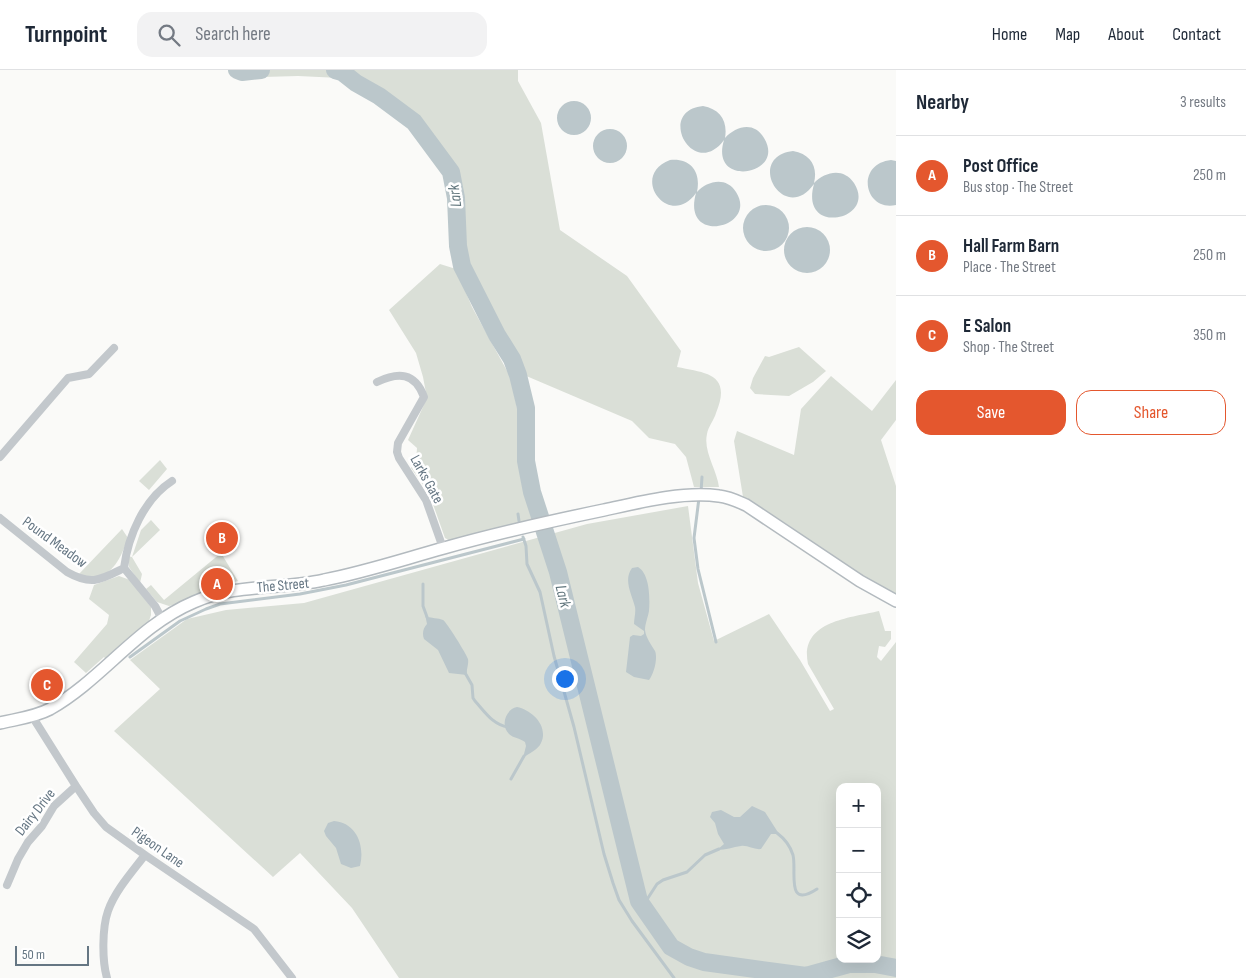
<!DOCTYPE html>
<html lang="en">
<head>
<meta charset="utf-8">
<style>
	body { margin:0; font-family:"Sofia Sans Condensed",sans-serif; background:#f2f2f3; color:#1f2937 }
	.controls { position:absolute; right:15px; bottom:15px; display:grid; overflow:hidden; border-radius:10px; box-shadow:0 5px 20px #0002 }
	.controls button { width:45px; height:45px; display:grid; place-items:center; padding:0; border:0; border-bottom:1px solid #e0e1e3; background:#fff; color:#1f2937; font:25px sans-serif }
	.scale { position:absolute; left:15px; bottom:12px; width:74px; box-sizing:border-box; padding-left:5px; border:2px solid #657683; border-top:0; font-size:14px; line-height:18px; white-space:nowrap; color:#657683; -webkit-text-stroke:4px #fff; paint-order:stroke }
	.you { position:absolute; left:564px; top:608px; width:18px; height:18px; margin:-12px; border:4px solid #fff; border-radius:50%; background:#1a73e8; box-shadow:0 0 0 8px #1a73e833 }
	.badge { display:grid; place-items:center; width:32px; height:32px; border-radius:50%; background:#e4572e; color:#fff; font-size:16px; font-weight:700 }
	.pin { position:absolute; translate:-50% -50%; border:2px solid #fff; box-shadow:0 1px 5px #0006 }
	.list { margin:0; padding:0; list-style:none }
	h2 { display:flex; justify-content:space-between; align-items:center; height:65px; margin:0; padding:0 20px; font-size:21px }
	h2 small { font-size:16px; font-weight:400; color:#747a83 }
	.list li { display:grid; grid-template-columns:32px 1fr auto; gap:15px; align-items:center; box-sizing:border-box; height:80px; padding:0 20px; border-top:1px solid #e0e1e3 }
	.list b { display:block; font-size:19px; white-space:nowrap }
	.list p { margin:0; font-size:16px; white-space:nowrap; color:#747a83 }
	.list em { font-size:16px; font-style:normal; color:#747a83 }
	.actions { display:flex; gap:10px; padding:15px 20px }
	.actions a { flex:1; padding:11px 0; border:1px solid #e4572e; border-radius:15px; text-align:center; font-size:18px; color:#e4572e }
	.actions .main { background:#e4572e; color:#fff }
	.icon { flex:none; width:28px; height:28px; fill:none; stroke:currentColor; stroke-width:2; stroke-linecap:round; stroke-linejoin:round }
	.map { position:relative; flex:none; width:896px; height:908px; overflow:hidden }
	header { display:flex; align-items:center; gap:30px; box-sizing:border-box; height:70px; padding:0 25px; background:#fff; border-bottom:1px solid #e0e1e3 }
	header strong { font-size:24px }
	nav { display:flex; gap:28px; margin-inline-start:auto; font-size:18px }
	.search { width:350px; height:45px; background:#f2f2f3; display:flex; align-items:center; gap:12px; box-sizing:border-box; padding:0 18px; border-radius:15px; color:#747a83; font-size:19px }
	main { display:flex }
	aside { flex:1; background:#fff }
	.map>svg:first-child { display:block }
</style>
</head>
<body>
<header>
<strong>Turnpoint</strong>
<div class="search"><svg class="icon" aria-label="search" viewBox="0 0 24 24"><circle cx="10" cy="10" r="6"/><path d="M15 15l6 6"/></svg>Search here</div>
<nav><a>Home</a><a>Map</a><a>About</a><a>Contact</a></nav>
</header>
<main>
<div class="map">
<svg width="896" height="908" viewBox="0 0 896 908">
	<rect width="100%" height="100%" fill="#fafaf8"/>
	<path fill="#dadfd7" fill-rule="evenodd" d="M 228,0 L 518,0 L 518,11 L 541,53 L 560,160 L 627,206 L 681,281 L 677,297 C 707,303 732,304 716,343 C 714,350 708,357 707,364 C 703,381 717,400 719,417 L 694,417 L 686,387 L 675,374 L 649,368 L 632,351 L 524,305 L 500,259 L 484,234 L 474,211 L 466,175 L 463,135 L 457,107 L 439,81 L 411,52 L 381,29 L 340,8 L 298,6 L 263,7 Z
		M 440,194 L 456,199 L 472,237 L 511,308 L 521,358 L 519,381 L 522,408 L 534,451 L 452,472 L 445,468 L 429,423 L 411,398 L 416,392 L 417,378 L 408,370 L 427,328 L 423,307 L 416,283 L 389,240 Z
		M 799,277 L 826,301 L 813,312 L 789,326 L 755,324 L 750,318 L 753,308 L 765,286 L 769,287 Z
		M 831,306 L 872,341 L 896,310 L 896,350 L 881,370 L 896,416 L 896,526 L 840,492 L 785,453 L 743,427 L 734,371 L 737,361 L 794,385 L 801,339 Z
		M 160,390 L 167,399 L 149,420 L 139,411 Z
		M 688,436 L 698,513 L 714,571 L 769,544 L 800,590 L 830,641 L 834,639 L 808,594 C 799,551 850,548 879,541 L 885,561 L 891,561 L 891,569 L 885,577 L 879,576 L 877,587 L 881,591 L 896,572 L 896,908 L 399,908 L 352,838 L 300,783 L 273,807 L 114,661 L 160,619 L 130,590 L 187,549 L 226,540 L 304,533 L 587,454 ZM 840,717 L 877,717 L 877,889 L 840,889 Z
		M 151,450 L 160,460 L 132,487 L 142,504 L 140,513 L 129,497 L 128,486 L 132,487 L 141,460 Z
		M 122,459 L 128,468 C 120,491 108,516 79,504 Z
		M 221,483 L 238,511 L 215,517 L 217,524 L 169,536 L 157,532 L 146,519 L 151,515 L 164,530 Z
		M 119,506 L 130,510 L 151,537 L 151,545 L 149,551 L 108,592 L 104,587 L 86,603 L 74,592 L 107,554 L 109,545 L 89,529 L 94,515 Z"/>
	<path fill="#bbc7cb" d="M557 48a17 17 0 1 1 34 0a17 17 0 1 1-34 0Z
		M 703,36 C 720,39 728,51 725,68 C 736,56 754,51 764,68 C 787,105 709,119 724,70 C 694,111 655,41 703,36 Z
		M593 76a17 17 0 1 1 34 0a17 17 0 1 1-34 0Z
		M 793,81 C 811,84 818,97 814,113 C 825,102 843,97 854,113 C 878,150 799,167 814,114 C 784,156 744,87 793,81 Z
		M 670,90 C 692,88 701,103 697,122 C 707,111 726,106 736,122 C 759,158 681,176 696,123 C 670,160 628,106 670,90 Z
		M 891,90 L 896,91 L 896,135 C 864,142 855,94 891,90 Z
		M743 158a23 23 0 1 1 46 0a23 23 0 1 1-46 0Z
		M784 180a23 23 0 1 1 46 0a23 23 0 1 1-46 0Z
		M 638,497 C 650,504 650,529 649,541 C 648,547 645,554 645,560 C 646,568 651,574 655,581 C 658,588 654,604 649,610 L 634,607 L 626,602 L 630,567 L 633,565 L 641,566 L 644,564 L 644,561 L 634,554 C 634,549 636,542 635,537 C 632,525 623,510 632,498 Z
		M 425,544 L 427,547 C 432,548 438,548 443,550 C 446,551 467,585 468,589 C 469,595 466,599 467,605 L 449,603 L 438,580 L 424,569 C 422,564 423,558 427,554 Z
		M 517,637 C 532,640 549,656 541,673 C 538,680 529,683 523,688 L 526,676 L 525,672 C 520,668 513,668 509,664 C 500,655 506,639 517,637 Z
		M 752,736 L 765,742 L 779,764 L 771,764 L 761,779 C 754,780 748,775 741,776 C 733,777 726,780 717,780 L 724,774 L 718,764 L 715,753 L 710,747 L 712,742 L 721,740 L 734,747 L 740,747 Z
		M 334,751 C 357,753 365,776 360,796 L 351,798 L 341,794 L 336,778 L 326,766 L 324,761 L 328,753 Z"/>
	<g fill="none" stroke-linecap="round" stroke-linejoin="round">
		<path stroke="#bbc7cb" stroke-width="3" d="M 701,422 L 702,407
			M 699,428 L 694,468 L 698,499 L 716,572
			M 518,444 L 519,451
			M 523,467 L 526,476 L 527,494 L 540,522 L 554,586 L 574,657 L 604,784 L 613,813 L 619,830 L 632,851 L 674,908
			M 423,514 L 423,536 L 427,547
			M 130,587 L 180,551 L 206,539 L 220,534 L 300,524 L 346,515 L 524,469
			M 464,601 L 472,615 L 473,628 L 475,631 C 485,642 493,655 508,657
			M 511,709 L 524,686
			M 777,763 C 785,769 790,775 793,785 C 797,801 785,840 817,819
			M 639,831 L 646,831 L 657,814 L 663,810 L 687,802 L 705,785 L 719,779"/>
		<path stroke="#bbc7cb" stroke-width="18" d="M 237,0 L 242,2 L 261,0
			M 335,0 L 342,2 L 356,13 L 379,26 L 414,52 L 451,102 L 456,128 L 458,176 L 462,196 L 497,265 L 512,289 L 518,305 L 526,338 L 526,391 L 532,422 L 558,502 L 639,831 L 671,877 L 689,887 L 704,892 L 806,906 L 849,894 L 875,894 L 896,898"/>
		<g stroke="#b3babf" stroke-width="14">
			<path id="secondary" d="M 0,653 C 17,649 35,647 50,639 C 103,609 137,556 194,532 C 237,513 280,520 324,510 C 365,502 404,489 444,478 C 497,463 551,451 604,440 C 640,432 683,421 719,426 C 729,427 737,431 746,435 L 860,511 L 896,531"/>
		</g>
		<path stroke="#c3c8cc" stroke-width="8" d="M 377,312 C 398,302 415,302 424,327 L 398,373 L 397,382 L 399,388 L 426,430 L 443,478
			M 0,387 L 68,308 L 89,304 L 114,278
			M 0,448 L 67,502 C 92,516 100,510 124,498 C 128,466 144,429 172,411
			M 124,498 L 155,536 L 162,549
			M 32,646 L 76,716 L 94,743 L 106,757 L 145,785 L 254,859 L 292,908
			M 7,815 L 18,789 L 28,772 L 42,756 L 54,736 L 76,716
			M 107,908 C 102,891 102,858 108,841 C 115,821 132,802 145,785"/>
		<use href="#secondary" stroke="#fff" stroke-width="11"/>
	</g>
	<g text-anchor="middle" stroke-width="5" stroke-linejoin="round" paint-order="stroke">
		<g font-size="15" fill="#657683" stroke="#fff">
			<text transform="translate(427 409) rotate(61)" y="5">Larks Gate</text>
			<text transform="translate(55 472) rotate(36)" y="5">Pound Meadow</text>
			<text transform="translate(283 515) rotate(-5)" y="5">The Street</text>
			<text transform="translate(35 742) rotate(-52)" y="5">Dairy Drive</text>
			<text transform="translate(158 777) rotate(35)" y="5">Pigeon Lane</text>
		</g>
		<g font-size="16" font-style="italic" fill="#60757c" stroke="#fff">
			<text transform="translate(454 126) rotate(-97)" y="6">Lark</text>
			<text transform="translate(564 526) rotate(76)" y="6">Lark</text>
		</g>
	</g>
</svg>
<div class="controls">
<button>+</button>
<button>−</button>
<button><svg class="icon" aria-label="locate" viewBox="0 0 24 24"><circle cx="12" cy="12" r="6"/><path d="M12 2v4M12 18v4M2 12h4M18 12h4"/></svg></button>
<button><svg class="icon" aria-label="layers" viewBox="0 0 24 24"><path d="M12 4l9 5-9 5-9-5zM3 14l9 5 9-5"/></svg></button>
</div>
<div class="scale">50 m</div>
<div class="you"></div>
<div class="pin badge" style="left:217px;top:514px">A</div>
<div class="pin badge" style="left:222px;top:468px">B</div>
<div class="pin badge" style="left:47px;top:615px">C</div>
</div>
<aside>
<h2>Nearby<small>3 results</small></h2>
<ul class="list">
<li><span class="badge">A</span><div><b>Post Office</b><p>Bus stop · The Street</p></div><em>250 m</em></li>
<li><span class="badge">B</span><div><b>Hall Farm Barn</b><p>Place · The Street</p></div><em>250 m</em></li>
<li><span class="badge">C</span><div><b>E Salon</b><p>Shop · The Street</p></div><em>350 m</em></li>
</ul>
<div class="actions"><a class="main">Save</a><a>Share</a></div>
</aside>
</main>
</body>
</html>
